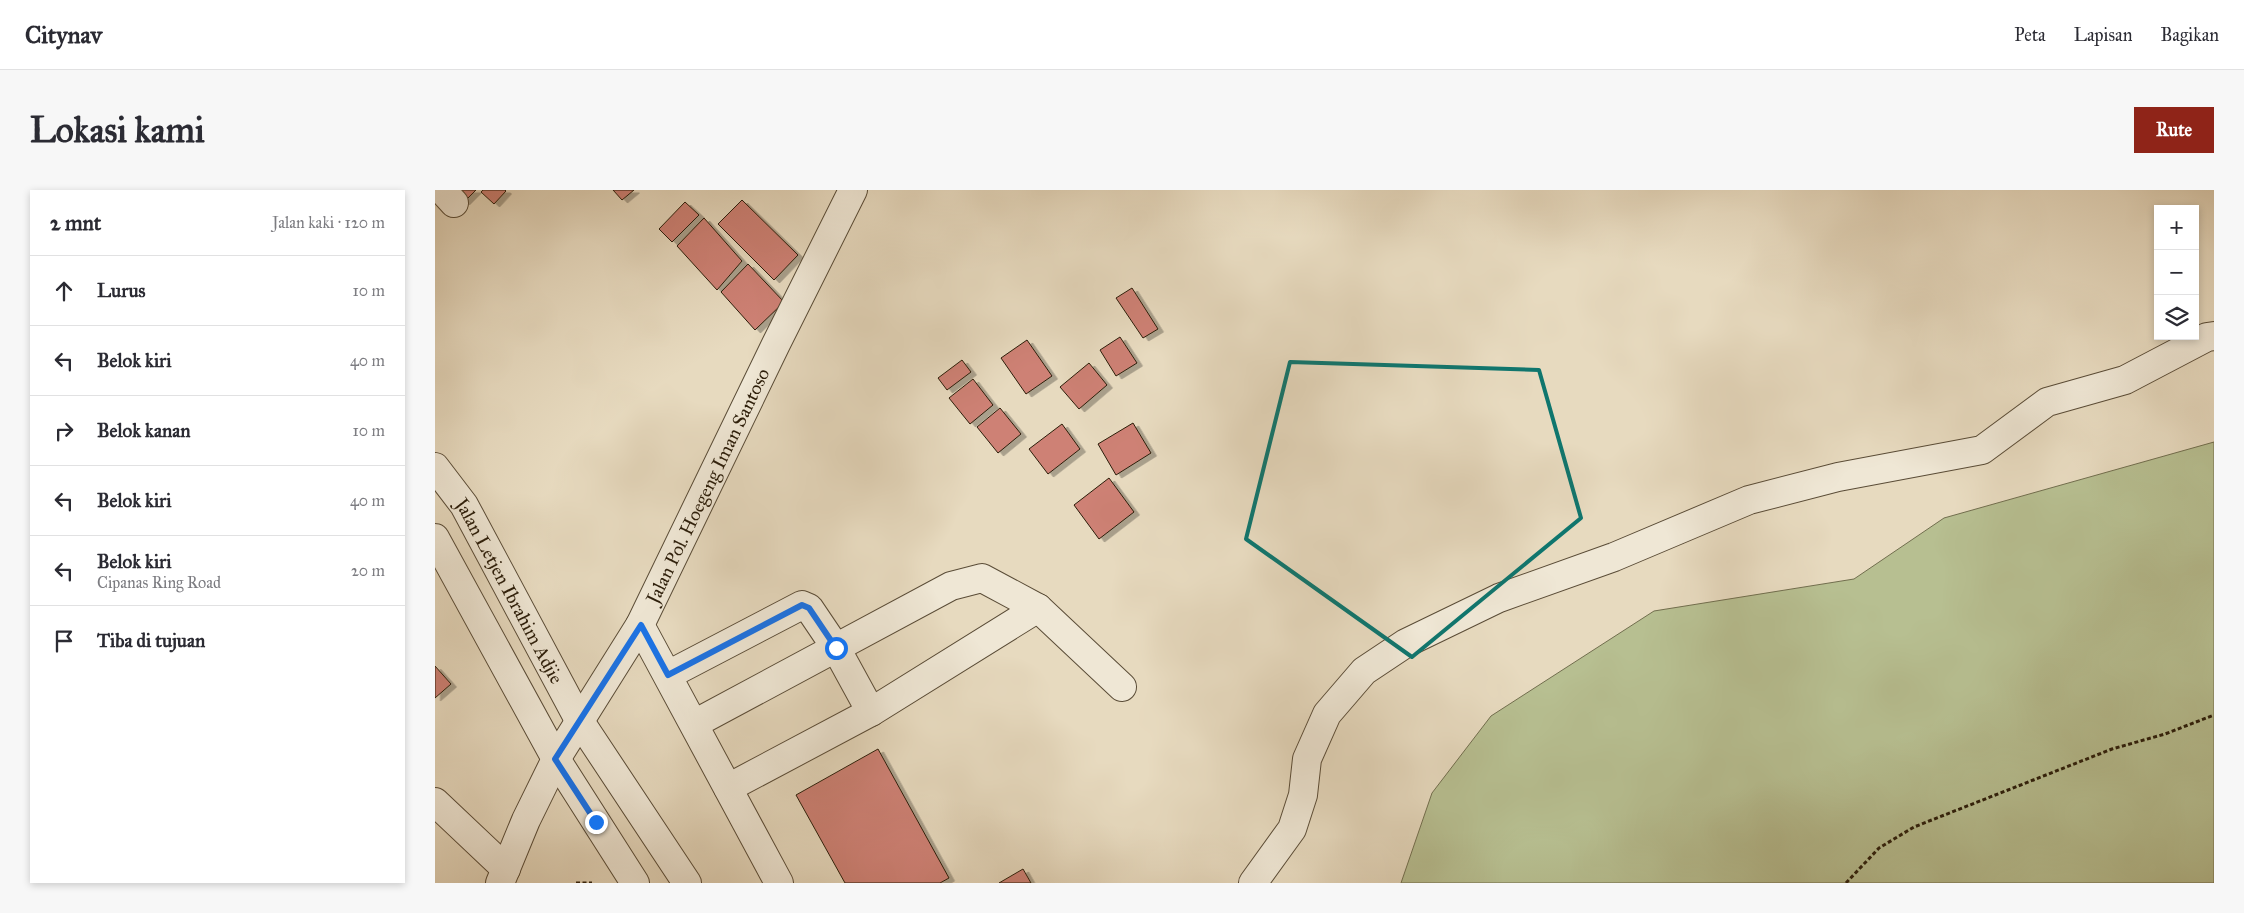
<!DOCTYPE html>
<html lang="id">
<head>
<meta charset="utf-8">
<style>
	body { margin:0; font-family:"IM FELL Great Primer",serif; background:#f7f7f7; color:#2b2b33 }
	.controls { position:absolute; right:15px; top:15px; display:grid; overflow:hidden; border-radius:0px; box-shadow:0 2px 8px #0003 }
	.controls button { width:45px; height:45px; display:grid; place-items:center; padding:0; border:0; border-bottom:1px solid #e1e1e2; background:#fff; color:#2b2b33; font:25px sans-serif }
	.stop { position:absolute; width:15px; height:15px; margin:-11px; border:4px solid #1a73e8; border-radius:50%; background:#fff }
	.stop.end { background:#1a73e8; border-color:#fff; box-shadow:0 1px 5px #0008 }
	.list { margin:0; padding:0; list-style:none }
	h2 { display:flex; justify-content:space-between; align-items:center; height:65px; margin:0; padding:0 20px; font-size:21px }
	h2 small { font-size:16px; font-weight:400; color:#7c7c81 }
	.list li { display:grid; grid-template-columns:32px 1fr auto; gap:15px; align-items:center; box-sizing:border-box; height:70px; padding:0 20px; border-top:1px solid #e1e1e2 }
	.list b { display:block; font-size:19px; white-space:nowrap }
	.list p { margin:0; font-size:16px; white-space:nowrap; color:#7c7c81 }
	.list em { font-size:16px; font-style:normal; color:#7c7c81 }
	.icon { flex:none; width:28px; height:28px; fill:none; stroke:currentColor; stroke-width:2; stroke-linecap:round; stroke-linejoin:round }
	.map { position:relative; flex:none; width:1779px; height:693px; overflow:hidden; border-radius:0px }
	header { display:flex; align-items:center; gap:30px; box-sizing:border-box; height:70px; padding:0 25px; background:#fff; border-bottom:1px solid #e1e1e2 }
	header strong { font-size:24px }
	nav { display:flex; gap:28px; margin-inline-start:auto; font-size:18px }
	.intro { display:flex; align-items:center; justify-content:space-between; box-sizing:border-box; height:120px; padding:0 30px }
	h1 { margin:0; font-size:35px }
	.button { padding:12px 22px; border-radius:0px; background:#8f2418; color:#fff; font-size:18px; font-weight:700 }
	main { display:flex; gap:30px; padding:0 30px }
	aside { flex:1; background:#fff; border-radius:0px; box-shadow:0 2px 8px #0003 }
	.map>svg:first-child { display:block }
</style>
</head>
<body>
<header>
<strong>Citynav</strong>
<nav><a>Peta</a><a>Lapisan</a><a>Bagikan</a></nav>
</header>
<div class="intro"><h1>Lokasi kami</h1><a class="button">Rute</a></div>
<main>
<aside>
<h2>2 mnt<small>Jalan kaki · 120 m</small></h2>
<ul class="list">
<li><svg class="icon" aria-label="ahead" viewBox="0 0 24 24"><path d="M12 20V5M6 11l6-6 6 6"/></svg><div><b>Lurus</b></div><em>10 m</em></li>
<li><svg class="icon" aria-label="left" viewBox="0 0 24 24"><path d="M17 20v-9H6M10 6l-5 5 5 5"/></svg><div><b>Belok kiri</b></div><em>40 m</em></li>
<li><svg class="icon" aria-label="right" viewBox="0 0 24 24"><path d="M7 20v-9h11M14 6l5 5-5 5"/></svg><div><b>Belok kanan</b></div><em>10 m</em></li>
<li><svg class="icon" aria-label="left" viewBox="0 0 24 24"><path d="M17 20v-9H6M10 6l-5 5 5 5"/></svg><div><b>Belok kiri</b></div><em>40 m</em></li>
<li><svg class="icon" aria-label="left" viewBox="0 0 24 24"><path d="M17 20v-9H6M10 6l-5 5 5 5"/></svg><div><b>Belok kiri</b><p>Cipanas Ring Road</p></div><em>20 m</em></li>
<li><svg class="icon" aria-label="arrive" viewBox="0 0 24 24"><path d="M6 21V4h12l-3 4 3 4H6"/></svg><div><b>Tiba di tujuan</b></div></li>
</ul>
</aside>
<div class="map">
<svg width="1779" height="693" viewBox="0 0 1779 693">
	<defs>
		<filter id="shadow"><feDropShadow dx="5.5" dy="3" stdDeviation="0" flood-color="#0004"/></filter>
	</defs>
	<rect width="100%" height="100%" fill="#e7dabf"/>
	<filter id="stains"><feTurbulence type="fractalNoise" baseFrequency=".004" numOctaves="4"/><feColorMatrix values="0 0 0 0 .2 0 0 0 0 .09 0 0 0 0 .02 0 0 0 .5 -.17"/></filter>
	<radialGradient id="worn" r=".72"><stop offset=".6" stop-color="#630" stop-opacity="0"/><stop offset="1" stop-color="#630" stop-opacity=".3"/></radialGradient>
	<path fill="#b7bf91" stroke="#716e4e" d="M 1779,252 L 1779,693 L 966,693 L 997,603 L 1056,526 L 1219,421 L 1419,389 L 1509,328 Z"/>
	<path fill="#ce8175" stroke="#2b1d0a" filter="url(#shadow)" d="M 18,0 L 41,0 L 29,12 Z
		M 48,0 L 70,0 L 71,1 L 59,14 L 46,2 Z
		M 178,0 L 199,0 L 187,10 Z
		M 307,10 L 363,65 L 339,90 L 283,34 Z
		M 250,12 L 264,25 L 237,52 L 224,39 Z
		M 269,28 L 307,71 L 282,100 L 242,56 Z
		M 313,74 L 349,112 L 320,140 L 286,102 Z
		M 697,98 L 723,139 L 708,148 L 681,108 Z
		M 685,147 L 702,173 L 681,186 L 665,160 Z
		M 592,150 L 617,186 L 591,204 L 566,168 Z
		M 527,170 L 536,182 L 512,200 L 503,188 Z
		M 654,173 L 672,195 L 644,219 L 625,197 Z
		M 538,189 L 558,215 L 535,234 L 514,208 Z
		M 565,218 L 586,244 L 563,263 L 542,237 Z
		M 698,233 L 716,263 L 681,285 L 663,254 Z
		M 627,234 L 645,259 L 613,284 L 594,259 Z
		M 674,288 L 699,322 L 664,349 L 639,315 Z
		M 0,476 L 16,494 L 0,508 Z
		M 443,559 L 514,688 L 505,693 L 410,693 L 361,605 Z
		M 588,679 L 596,693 L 564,693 Z"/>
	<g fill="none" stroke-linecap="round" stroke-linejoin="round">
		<g stroke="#5a4c37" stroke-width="30">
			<g id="minor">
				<path d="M 7,0 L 19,13"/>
				<path id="s1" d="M 0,277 L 29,315 L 144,530 L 252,693"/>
				<path d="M 0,348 L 121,569 L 200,693"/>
				<path d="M 205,435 L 344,693"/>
				<path d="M 233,485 L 367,415 L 374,418 L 401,458 L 436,522"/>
				<path d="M 259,534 L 516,396 L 547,388 L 603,418 L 687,497"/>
				<path d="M 293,598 L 436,522 L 603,418"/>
				<path d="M 0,612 L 71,679"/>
				<path id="s2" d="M 65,693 L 91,630 L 121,569 L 205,435 L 341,154 L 418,0"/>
				<path d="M 818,693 L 857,639 L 868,605 L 872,569 L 892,524 L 929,481 L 971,453 L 1064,408 L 1179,367 L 1314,310 L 1403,287 L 1547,260 L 1612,212 L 1690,190 L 1772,147 L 1779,146"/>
			</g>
		</g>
		<path stroke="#2b1d0a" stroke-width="3" stroke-dasharray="4 2.5" stroke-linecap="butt" d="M 141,693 L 157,693
			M 1411,693 L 1444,658 L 1479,637 L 1677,559 L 1730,544 L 1779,525"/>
		<use href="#minor" stroke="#efe7d5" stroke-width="28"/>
	</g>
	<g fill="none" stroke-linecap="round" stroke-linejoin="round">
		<path stroke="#1a73e8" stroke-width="6" d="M 161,632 L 120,569 L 206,435 L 233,485 L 367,415 L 374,418 L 401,458"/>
	</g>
	<path fill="none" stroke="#0f766e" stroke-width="4" stroke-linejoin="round" d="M 855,172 L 1104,180 L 1146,328 L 977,467 L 811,349 Z"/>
	<g text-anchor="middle" stroke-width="4.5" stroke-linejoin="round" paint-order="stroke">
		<g font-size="19" fill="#2b1d0a" stroke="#efe7d5">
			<text dy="7" stroke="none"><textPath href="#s2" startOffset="449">Jalan Pol. Hoegeng Iman Santoso</textPath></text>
			<text dy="7" stroke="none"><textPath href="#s1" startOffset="145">Jalan Letjen Ibrahim Adjie</textPath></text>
		</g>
	</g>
	<rect width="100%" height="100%" filter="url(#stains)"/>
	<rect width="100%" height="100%" fill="url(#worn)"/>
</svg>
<div class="controls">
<button>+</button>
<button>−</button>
<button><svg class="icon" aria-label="layers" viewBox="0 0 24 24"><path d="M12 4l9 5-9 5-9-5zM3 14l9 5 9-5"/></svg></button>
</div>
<div class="stop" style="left:401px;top:458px"></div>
<div class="stop end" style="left:161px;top:632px"></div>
</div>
</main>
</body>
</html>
